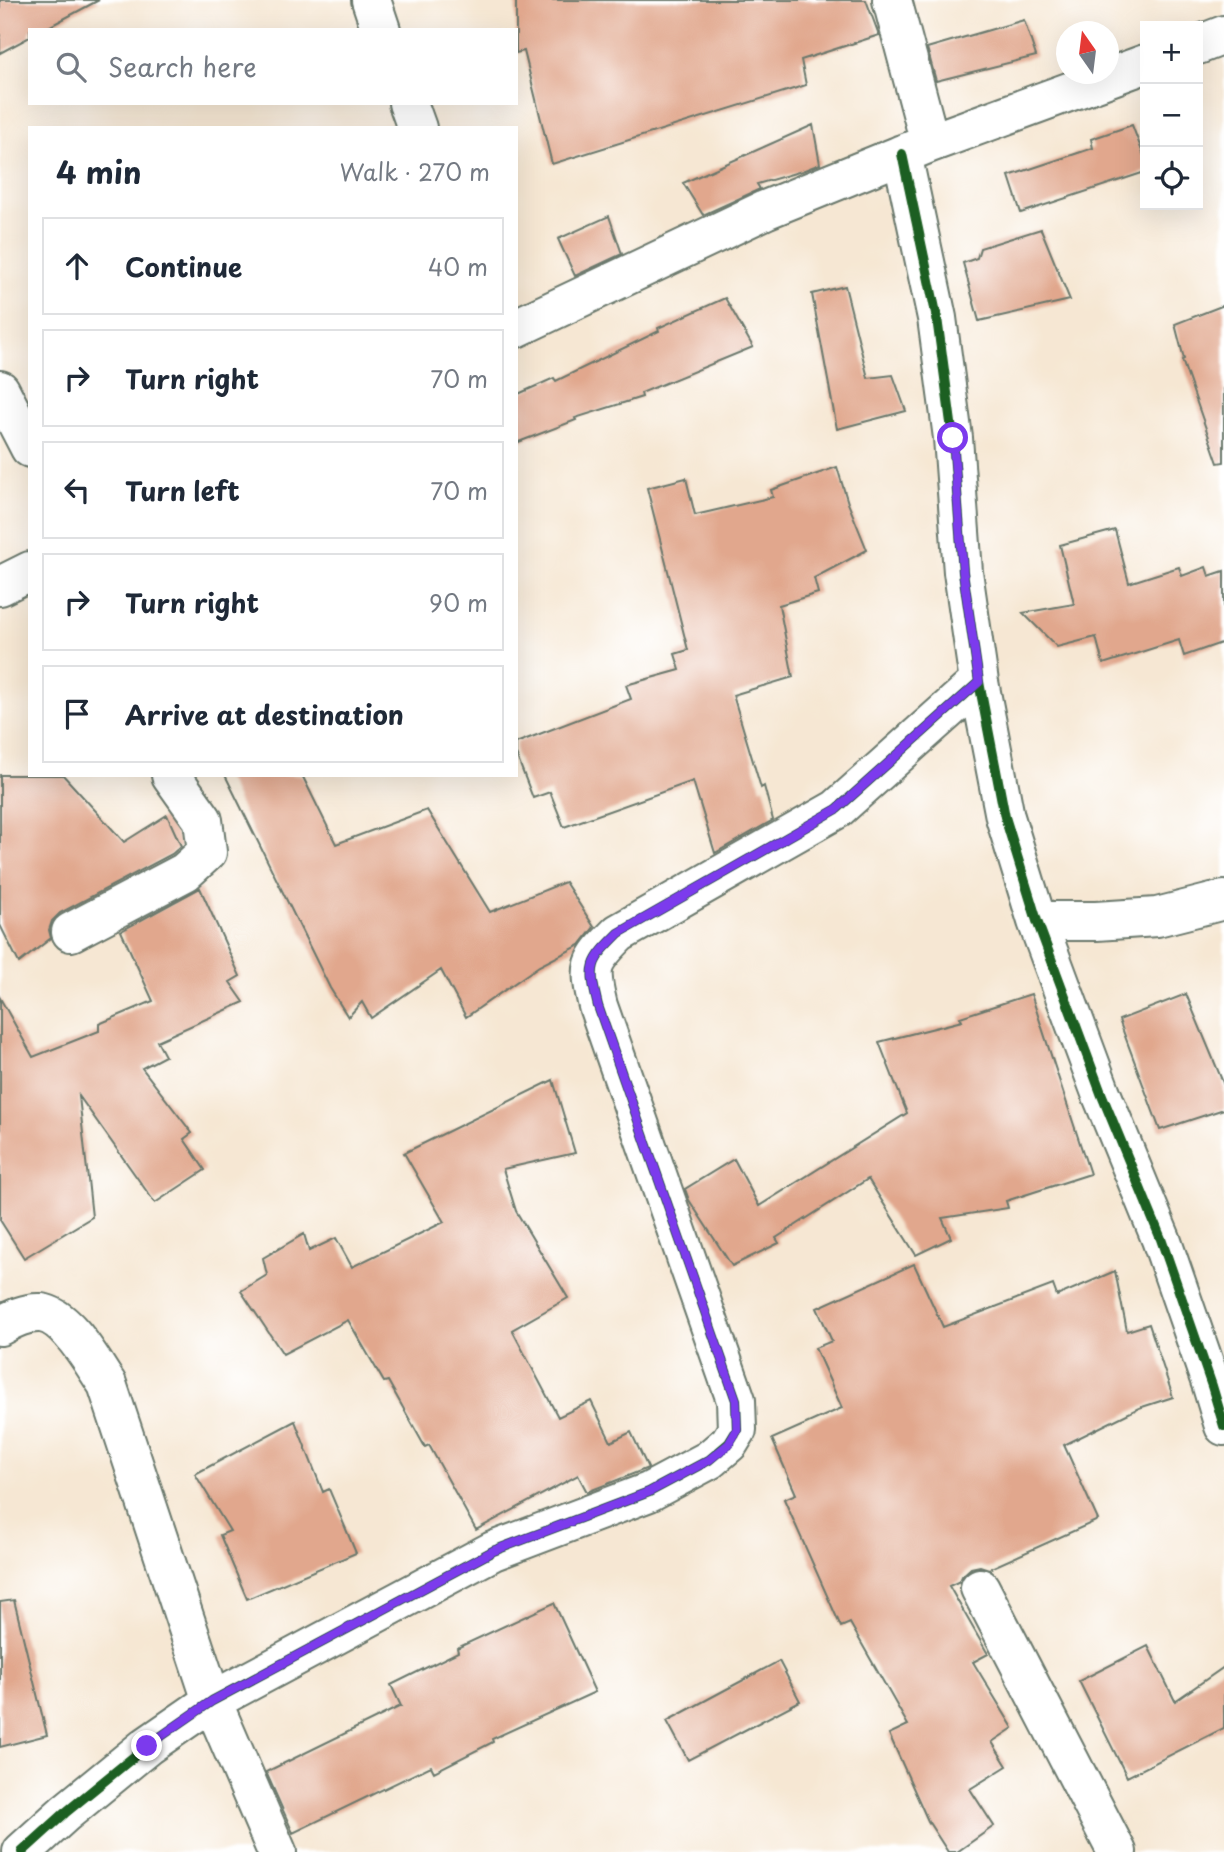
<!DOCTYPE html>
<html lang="en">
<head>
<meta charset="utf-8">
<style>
	body { margin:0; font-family:"Playpen Sans",sans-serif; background:#f6f6f7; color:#1f2937 }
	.controls { position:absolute; right:21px; top:21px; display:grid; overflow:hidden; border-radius:0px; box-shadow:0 7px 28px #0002 }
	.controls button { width:63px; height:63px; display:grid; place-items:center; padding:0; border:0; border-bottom:2px solid #e0e1e3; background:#fff; color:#1f2937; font:35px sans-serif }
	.compass { position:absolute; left:1056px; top:21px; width:63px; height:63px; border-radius:50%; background:#fff; box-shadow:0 7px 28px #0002; rotate:346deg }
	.stop { position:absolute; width:21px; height:21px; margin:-16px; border:5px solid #7c3aed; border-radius:50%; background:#fff }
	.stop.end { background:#7c3aed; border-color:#fff; box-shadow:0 2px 7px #0008 }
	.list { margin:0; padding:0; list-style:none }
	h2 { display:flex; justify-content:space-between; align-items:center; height:91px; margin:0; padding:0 28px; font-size:30px }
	h2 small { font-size:23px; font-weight:400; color:#747a83 }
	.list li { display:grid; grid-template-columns:46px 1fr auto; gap:21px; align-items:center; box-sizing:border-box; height:98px; margin:0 14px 14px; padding:0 14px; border:2px solid #e0e1e3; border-radius:0px }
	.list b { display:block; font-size:26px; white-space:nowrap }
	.list em { font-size:23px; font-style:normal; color:#747a83 }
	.icon { flex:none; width:38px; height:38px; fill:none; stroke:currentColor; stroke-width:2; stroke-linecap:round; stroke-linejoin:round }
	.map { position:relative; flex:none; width:1224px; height:1852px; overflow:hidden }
	.search { position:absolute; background:#fff; box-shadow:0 7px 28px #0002; left:28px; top:28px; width:490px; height:77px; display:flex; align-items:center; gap:18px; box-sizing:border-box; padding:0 24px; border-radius:0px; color:#747a83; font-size:26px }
	.panel { position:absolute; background:#fff; box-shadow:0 7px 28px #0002; left:28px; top:126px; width:490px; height:651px; border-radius:0px }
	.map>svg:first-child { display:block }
</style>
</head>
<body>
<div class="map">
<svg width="1224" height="1852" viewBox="0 0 1224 1852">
	<rect width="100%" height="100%" fill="#fff"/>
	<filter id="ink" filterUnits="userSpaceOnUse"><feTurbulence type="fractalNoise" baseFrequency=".0143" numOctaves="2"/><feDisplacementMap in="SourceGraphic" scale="14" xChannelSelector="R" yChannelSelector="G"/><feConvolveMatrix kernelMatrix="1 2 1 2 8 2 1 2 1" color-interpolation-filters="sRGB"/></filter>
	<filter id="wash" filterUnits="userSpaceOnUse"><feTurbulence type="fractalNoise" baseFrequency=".00686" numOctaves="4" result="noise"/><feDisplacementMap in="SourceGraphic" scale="28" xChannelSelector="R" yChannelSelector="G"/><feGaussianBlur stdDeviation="1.57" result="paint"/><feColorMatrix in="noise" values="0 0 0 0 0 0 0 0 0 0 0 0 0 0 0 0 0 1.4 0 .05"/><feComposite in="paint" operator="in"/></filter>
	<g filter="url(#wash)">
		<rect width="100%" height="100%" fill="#f6e7d3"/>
		<g id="blocks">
			<path fill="#e1a78d" d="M 0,0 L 99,0 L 43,30 L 30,30 L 30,37 L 0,53 Z
				M 516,0 L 866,0 L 879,35 L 801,60 L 806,85 L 552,164 L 524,51 L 516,53 Z
				M 1024,20 L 1036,56 L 936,81 L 927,48 Z
				M 813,125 L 820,164 L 802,171 L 757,184 L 760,189 L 703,215 L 683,183 Z
				M 1132,125 L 1145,159 L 1145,172 L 1021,213 L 1009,176 L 1093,148 L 1091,139 Z
				M 609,216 L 622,254 L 575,276 L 558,239 Z
				M 1041,229 L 1070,300 L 979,321 L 963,263 L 977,258 L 980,248 Z
				M 845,286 L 868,378 L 893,375 L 906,411 L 837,429 L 812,294 Z
				M 725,298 L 753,347 L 641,393 L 642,397 L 575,418 L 576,420 L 516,443 L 516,395 L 554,378 L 556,381 L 659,331 L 658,328 Z
				M 1224,305 L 1224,462 L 1218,463 L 1182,360 L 1184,359 L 1175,324 Z
				M 837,467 L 848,503 L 867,550 L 814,578 L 818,593 L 779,605 L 793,677 L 733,695 L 761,788 L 764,786 L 773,820 L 715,853 L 693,781 L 564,827 L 550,792 L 533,798 L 516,754 L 516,743 L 631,699 L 626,685 L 680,670 L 675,654 L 688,650 L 647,488 L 686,478 L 695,515 L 773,497 L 771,490 Z
				M 1115,530 L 1129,583 L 1179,567 L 1182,576 L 1206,567 L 1209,576 L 1224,571 L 1224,642 L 1184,656 L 1179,640 L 1103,664 L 1096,637 L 1057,647 L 1023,613 L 1074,604 L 1060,545 Z
				M 0,775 L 63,775 L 124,842 L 167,815 L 181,846 L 172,854 L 60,913 L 52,921 L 49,930 L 51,938 L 19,963 L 0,925 Z
				M 225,775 L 302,775 L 336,844 L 427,810 L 490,912 L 565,882 L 594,927 L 580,945 L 539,966 L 466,1017 L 441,970 L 371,1018 L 362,1002 L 348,1017 L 330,988 Z
				M 200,888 L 240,976 L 230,982 L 244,1002 L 157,1041 L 165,1056 L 142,1068 L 192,1133 L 184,1139 L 205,1170 L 155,1203 L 79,1096 L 92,1217 L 24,1258 L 0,1220 L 0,998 L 33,1057 L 99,1031 L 99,1024 L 153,1001 L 121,931 Z
				M 1031,994 L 1090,1174 L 1006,1201 L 1008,1208 L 942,1218 L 951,1238 L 916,1255 L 868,1179 L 776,1238 L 779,1243 L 732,1266 L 689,1200 L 685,1189 L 734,1159 L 759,1206 L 907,1113 L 879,1042 L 962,1021 L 960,1017 Z
				M 1186,994 L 1224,1085 L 1224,1109 L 1160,1130 L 1119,1020 Z
				M 553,1080 L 575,1153 L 503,1169 L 516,1211 L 568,1298 L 512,1330 L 558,1417 L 591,1401 L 611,1442 L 631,1432 L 648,1468 L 587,1492 L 578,1475 L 476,1530 L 429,1445 L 425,1447 L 388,1381 L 384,1382 L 348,1320 L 283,1354 L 241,1291 L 267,1275 L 263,1258 L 304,1234 L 309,1251 L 336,1238 L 352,1267 L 444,1222 L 404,1153 Z
				M 914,1264 L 943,1327 L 1053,1285 L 1057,1296 L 1115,1271 L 1127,1331 L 1149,1324 L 1173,1397 L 1139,1408 L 1064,1445 L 1098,1520 L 989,1569 L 980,1566 L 971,1568 L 962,1576 L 960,1581 L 949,1586 L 988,1654 L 973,1662 L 1013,1728 L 992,1742 L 1007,1766 L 970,1789 L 994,1826 L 957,1852 L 948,1852 L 928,1821 L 889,1734 L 908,1725 L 850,1623 L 841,1627 L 784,1499 L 796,1494 L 772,1439 L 842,1408 L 815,1348 L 832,1341 L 817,1308 Z
				M 295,1421 L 323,1492 L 329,1489 L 356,1553 L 247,1599 L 220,1535 L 230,1531 L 195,1474 Z
				M 14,1600 L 47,1735 L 0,1747 L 0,1602 Z
				M 554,1603 L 595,1692 L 492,1739 L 493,1742 L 434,1772 L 431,1766 L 293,1833 L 266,1772 L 401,1706 L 391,1685 L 458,1652 L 457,1648 Z
				M 1148,1646 L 1175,1701 L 1224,1667 L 1224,1728 L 1127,1777 L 1079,1681 Z
				M 779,1661 L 800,1701 L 688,1760 L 667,1721 Z"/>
		</g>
	</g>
	<g filter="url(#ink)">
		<use href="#blocks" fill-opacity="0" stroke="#6a786c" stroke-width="2"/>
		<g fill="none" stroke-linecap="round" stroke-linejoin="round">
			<g stroke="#6a786c" stroke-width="42">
				<path id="street" d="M 371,0 L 381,30
					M 892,0 L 930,143
					M 1198,45 L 1224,35
					M 408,103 L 417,128
					M 902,154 L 937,318 L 953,438 L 963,572 L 979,682 L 1005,817 L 1037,921 L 1101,1093 L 1161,1239 L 1212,1386 L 1224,1426
					M 516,328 L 765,210 L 930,143 L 1145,64
					M 0,390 L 30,448
					M 0,586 L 30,571
					M 1037,921 L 1096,921 L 1157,917 L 1224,900
					M 71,932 L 185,872 L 207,852 L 203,820 L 171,775
					M 0,1326 C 13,1319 26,1312 41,1313 C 68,1316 93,1364 107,1384 L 212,1701 L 277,1852
					M 980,1588 L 1117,1852
					M 22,1852 L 65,1813 L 147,1746 L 212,1701 L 493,1551 L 649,1492 L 709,1460 L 729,1443 L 737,1430 L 736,1400 L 598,1006 C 588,965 590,962 619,933 L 837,809 L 979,682"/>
			</g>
			<use href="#street" stroke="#fff" stroke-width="38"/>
			<g stroke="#fff" stroke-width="15">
				<path id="cycleway" d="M 902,154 L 937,318 L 953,438 L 963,572 L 979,682 L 1005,817 L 1037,921 L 1101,1093 L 1161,1239 L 1212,1386 L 1224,1426
					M 22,1852 L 65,1813 L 147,1746 L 212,1701 L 493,1551 L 649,1492 L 709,1460 L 729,1443 L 737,1430 L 736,1400 L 598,1006 C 588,965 590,962 619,933 L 837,809 L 979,682"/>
			</g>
			<use href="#cycleway" stroke="#1b5e20" stroke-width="10"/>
		</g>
	</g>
	<g fill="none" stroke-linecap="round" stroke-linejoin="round" filter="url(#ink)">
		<path stroke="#7c3aed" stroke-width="9" d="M 147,1746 L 212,1701 L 493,1551 L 649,1492 L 709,1460 L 729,1444 L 737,1430 L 736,1400 L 598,1006 C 588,965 590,962 619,933 L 837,809 L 979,682 L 963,572 L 953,438"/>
	</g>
</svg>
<div class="controls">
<button>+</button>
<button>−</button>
<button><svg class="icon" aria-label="locate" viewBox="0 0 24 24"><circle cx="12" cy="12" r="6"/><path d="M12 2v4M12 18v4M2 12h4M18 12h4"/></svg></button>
</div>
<svg class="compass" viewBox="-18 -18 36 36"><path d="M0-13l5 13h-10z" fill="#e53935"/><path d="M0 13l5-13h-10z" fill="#747a83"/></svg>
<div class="stop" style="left:953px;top:438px"></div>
<div class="stop end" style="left:147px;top:1746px"></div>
<div class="search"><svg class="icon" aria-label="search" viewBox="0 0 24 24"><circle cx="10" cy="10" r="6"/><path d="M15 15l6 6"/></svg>Search here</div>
<section class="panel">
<h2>4 min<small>Walk · 270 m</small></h2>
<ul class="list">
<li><svg class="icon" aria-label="ahead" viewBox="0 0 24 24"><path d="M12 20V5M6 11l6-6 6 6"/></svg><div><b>Continue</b></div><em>40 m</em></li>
<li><svg class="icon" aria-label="right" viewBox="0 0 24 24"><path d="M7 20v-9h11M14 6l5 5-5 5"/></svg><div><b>Turn right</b></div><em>70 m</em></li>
<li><svg class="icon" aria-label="left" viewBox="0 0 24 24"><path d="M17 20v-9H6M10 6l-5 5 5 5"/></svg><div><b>Turn left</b></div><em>70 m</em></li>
<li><svg class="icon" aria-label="right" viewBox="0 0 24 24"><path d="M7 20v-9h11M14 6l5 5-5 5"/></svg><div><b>Turn right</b></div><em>90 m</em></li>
<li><svg class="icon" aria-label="arrive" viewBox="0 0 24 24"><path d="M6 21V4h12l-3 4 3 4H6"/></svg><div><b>Arrive at destination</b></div></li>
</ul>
</section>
</div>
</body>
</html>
